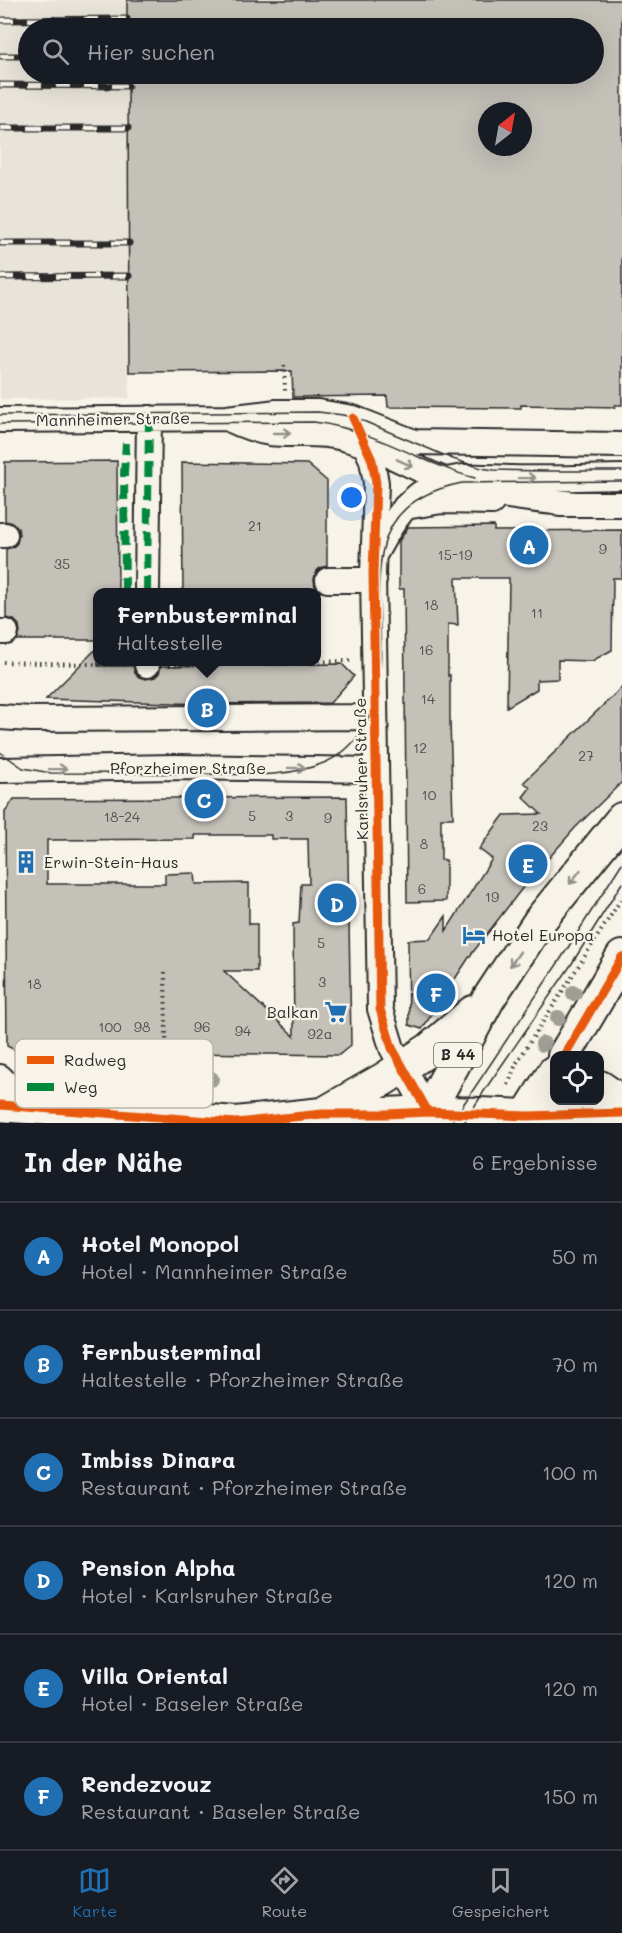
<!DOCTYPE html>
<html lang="de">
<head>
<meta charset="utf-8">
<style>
	body { margin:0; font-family:Mali,sans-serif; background:#242831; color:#f1f3f6 }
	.controls { position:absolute; right:18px; bottom:18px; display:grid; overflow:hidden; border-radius:12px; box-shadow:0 6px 24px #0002 }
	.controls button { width:54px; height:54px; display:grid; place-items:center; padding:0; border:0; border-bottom:2px solid #363941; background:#171b24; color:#f1f3f6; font:30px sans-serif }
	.compass { position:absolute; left:478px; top:102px; width:54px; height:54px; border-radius:50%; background:#171b24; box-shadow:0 6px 24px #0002; rotate:31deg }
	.you { position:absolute; left:352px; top:498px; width:21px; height:21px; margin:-15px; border:4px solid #fff; border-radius:50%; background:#1a73e8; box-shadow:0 0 0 9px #1a73e833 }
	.badge { display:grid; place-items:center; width:39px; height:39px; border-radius:50%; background:#1f6fb2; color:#fff; font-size:20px; font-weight:700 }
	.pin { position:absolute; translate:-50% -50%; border:3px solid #fff; box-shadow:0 2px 6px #0006 }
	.popup { position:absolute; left:93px; top:588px; width:228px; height:78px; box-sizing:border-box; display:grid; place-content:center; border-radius:12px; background:#171b24; filter:drop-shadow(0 2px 4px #0005); font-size:20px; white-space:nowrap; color:#9ea1a6 }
	.popup b { font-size:22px; color:#f1f3f6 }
	.popup::after { content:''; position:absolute; left:50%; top:100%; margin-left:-12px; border:12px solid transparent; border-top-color:#171b24 }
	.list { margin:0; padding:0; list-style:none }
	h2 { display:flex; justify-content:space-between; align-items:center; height:78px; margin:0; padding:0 24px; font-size:26px }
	h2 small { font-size:20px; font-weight:400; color:#9ea1a6 }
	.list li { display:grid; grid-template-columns:39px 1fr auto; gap:18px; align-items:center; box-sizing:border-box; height:108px; padding:0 24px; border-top:2px solid #363941 }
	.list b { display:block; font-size:22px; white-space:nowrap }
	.list p { margin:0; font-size:20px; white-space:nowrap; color:#9ea1a6 }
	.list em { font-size:20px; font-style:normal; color:#9ea1a6 }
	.icon { flex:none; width:33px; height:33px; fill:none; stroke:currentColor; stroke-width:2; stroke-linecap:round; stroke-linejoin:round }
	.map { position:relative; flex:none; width:622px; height:1123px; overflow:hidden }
	.search { position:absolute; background:#171b24; box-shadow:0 6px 24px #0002; left:18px; right:18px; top:18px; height:66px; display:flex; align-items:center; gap:15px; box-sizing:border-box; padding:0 21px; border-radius:33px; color:#9ea1a6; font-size:22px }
	.sheet { height:726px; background:#171b24 }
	nav { display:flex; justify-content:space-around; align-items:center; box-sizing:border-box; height:84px; border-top:2px solid #363941; background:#171b24; font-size:16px; color:#9ea1a6 }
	nav a { display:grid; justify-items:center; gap:3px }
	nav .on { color:#1f6fb2 }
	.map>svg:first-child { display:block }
</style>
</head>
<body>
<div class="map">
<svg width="622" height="1123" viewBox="0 0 622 1123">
	<rect width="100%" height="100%" fill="#f7f3e8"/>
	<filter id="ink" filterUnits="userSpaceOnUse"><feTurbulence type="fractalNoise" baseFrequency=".0167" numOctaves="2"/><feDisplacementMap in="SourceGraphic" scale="12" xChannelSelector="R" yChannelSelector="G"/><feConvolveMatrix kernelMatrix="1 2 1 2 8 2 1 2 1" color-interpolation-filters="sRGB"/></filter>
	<g filter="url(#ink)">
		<path fill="#e8e4da" d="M 0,0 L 127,0 L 127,28 L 28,28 L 28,74 L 128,74 L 129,398 L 0,399 Z"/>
		<path fill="#c4c1b9" stroke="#2b2b2b" stroke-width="1.5" fill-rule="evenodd" d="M 127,0 L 622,0 L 622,405 L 615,405 L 615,407 L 521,405 L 521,408 L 388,407 L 387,396 L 293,397 L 292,371 L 129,372 L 128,74 L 594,74 L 594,28 L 127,28 ZM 487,111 L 523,111 L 523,147 L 487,147 Z
			M 117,461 L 118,592 L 98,592 L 98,640 L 17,640 L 20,633 L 19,625 L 14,620 L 6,618 L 6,549 L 13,547 L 17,543 L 19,534 L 18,528 L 13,523 L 5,521 L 5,462 Z
			M 182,462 L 307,464 L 327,481 L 327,566 L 320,568 L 316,572 L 314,579 L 315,587 L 321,592 L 183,592 Z
			M 494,526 L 494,531 L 622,530 L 622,578 L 613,578 L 612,650 L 592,661 L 558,660 L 558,679 L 537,680 L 537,689 L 507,707 L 509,578 L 456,578 L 458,625 L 448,624 L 448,676 L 450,675 L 450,722 L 453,818 L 441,818 L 441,860 L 446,860 L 446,901 L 407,902 L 404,589 L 399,589 L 399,541 L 408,527 Z
			M 98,647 L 98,666 L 133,666 L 135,673 L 139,677 L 146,679 L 155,677 L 159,673 L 161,666 L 342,664 L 354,676 L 330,703 L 204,704 L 46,699 Z
			M 622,687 L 622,782 L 575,828 L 520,891 L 470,956 L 422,1029 L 409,1025 L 408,940 L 430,939 L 446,916 L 446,931 L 492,859 L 479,849 L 504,815 L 541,814 L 523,797 L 530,788 L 524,782 Z
			M 347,797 L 351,1045 L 339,1055 L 17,1051 L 7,1046 L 5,812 L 14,799 ZM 195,835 L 271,835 L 271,839 L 308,839 L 309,884 L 301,884 L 299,923 L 293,924 L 294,1036 L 224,971 L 257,971 L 257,924 L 249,924 L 249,883 L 196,884 L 195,873 L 165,874 L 165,884 L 47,884 L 47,840 L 195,839 Z"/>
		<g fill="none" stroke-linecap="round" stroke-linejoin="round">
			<g stroke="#2b2b2b" stroke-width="28">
				<path id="minor" d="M 353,418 L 372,460 L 376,483 L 373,574 L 380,1009 L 392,1048 L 428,1112
					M 0,420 L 227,418 L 277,412 L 318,412 L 353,418 L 414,442 L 622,445
					M 231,420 C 244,426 257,431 270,433 C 294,436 319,431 343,438 C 379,447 411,467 445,480 C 487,495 531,500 575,504
					M 560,504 L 622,504
					M 405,507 L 442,501 L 492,502
					M 0,535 L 5,535
					M 376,552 C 394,518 416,484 457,478 C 475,475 494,478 512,478 C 548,479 585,478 622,477
					M 328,580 L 374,580
					M 147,592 L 149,418
					M 0,632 L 6,632
					M 147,665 L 147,662
					M 0,717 L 31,719 L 375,717
					M 0,770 L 175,767 L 376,770
					M 0,1077 L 16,1093 L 41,1102"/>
			</g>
			<g stroke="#2b2b2b" stroke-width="36">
				<path id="major" d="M 564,1056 L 622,957
					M 600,1087 L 622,1102
					M 0,1105 L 236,1123 L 322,1114 L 386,1114 L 428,1112 L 528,1116 L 622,1113
					M 323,1114 L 384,1079 L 430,1049 L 473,1012
					M 420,1123 L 428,1112 L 489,998 L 541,919 L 622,819
					M 522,1123 L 554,1072"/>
			</g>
			<path stroke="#2b2b2b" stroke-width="4" stroke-dasharray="1.5 4.5" stroke-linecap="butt" d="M 284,365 L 285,391
				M 3,662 L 126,665
				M 169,665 L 350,661
				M 165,972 L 167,1092
				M 508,1085 L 516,1064 L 622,898"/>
			<use href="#minor" stroke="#f7f3e8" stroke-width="24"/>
			<use href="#major" stroke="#f7f3e8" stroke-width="32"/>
			<path stroke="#2b2b2b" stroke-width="1.5" d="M 0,415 L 318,412 L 343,415 L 361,420 L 453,459 L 481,468 L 494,470 L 547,471 L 622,471
				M 0,424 L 314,422 C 353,427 388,443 423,459 C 441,466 457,474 475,478
				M 0,752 L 23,768 L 51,773 C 101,773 151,773 201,774 C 242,774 287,779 326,762 C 344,754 359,739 367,721 C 370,713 375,705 377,696 C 394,611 340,507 462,483 L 622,481
				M 451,1123 L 562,957 L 622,863
				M 464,1123 L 486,1088 L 571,965 L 622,883"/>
			<g stroke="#2b2b2b" stroke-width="7">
				<path id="rail" d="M 0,20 L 127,19
					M 0,56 L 28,56
					M 0,85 L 128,86
					M 0,128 L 128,128
					M 0,243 L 129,243
					M 0,277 L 129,276"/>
			</g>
			<use href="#rail" stroke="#f7f3e8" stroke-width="4.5" stroke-dasharray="14" stroke-linecap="butt"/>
			<path stroke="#00873e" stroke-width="8" stroke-dasharray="15 8" stroke-linecap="butt" d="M 125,592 L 124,473 L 126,443
				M 147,592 L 149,418
				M 126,662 L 126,665
				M 147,665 L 147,662"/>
			<g stroke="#f7f3e8" stroke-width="13">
				<path id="cycleway" d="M 353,418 L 372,460 L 376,483 L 373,574 L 380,1009 L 392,1048 L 428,1112
					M 564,1056 L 622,957
					M 0,1105 L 236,1123 L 322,1114 L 386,1114 L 428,1112 L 528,1116 L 622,1113"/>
			</g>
			<use href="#cycleway" stroke="#e8590c" stroke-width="9"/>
		</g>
		<g fill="#9f9d96">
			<circle cx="574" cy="993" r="8"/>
			<circle cx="558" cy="1018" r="8"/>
			<circle cx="543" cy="1044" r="8"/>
			<circle cx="211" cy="1079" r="8"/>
			<circle cx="128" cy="1083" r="8"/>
		</g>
		<defs><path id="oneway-shaft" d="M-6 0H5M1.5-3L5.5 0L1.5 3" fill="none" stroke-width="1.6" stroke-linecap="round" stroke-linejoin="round" transform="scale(1.5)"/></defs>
		<g stroke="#918f8a">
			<use href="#oneway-shaft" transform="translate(282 433)"/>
			<use href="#oneway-shaft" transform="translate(405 463) rotate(24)"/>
			<use href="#oneway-shaft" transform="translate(527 478) rotate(-1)"/>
			<use href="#oneway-shaft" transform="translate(297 768) rotate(1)"/>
			<use href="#oneway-shaft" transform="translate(58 769) rotate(-1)"/>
			<use href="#oneway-shaft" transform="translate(575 877) rotate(128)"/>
			<use href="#oneway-shaft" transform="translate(515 959) rotate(124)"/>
		</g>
	</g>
	<defs>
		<g id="building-bare" transform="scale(1.8)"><path d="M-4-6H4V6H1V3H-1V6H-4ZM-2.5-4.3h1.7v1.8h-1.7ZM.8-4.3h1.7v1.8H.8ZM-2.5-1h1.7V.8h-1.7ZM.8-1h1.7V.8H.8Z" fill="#1f6fb2" stroke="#f7f3e8" stroke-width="2.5" paint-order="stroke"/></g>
		<g id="hotel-bare" transform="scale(1.8)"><path d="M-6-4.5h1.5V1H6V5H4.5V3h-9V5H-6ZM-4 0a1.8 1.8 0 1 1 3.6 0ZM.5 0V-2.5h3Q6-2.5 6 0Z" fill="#1f6fb2" stroke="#f7f3e8" stroke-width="2.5" paint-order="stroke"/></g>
		<g id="supermarket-bare" transform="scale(1.8)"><path d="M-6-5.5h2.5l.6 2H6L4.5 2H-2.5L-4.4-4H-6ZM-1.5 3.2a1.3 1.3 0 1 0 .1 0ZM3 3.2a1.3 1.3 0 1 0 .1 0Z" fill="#1f6fb2" stroke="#f7f3e8" stroke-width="2.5" paint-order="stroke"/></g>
	</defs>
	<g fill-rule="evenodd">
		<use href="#building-bare" x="26" y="862"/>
		<use href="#hotel-bare" x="474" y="935"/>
		<use href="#supermarket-bare" x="336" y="1012"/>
	</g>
	<g text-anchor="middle" stroke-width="4.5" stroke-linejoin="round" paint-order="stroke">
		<g font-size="14" fill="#51504e">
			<text x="255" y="531">21</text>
			<text x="603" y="554">9</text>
			<text x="455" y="560">15-19</text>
			<text x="62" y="569">35</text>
			<text x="431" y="610">18</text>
			<text x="537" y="618">11</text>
			<text x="426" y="655">16</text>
			<text x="428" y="704">14</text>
			<text x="420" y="753">12</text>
			<text x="586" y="761">27</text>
			<text x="429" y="800">10</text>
			<text x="252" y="821">5</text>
			<text x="289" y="821">3</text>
			<text x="122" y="822">18-24</text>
			<text x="328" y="823">9</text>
			<text x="540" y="831">23</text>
			<text x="424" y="849">8</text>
			<text x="422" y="894">6</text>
			<text x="492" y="902">19</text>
			<text x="321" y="948">5</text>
			<text x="322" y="987">3</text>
			<text x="34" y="989">18</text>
			<text x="110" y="1032">100</text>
			<text x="142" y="1032">98</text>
			<text x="202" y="1032">96</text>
			<text x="243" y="1036">94</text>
			<text x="320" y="1039">92a</text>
		</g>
		<rect fill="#f7f3e8" stroke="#686764" stroke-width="1.5" x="434" y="1043" width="48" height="24" rx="4.5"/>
		<g font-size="15" font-weight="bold" fill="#2b2b2b">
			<text x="458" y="1060">B 44</text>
		</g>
		<g font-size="16" fill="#2b2b2b" stroke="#f7f3e8">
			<text transform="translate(113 419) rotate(-1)" y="6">Mannheimer Straße</text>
			<text x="188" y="774">Pforzheimer Straße</text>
			<text transform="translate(361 769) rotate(-91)" y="6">Karlsruher Straße</text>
		</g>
		<g font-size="16" fill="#2b2b2b" stroke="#f7f3e8" text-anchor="start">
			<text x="44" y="868">Erwin-Stein-Haus</text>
			<text x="492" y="941">Hotel Europa</text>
			<text x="318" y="1018" text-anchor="end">Balkan</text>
		</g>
	</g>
	<rect x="15" y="1039" width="198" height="69" rx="9" fill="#f7f3e8" stroke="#bab7af" stroke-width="1.5"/>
	<rect x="27" y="1056" width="27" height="8" fill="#e8590c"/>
	<rect x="27" y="1083" width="27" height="8" fill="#00873e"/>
	<g font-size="16" fill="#2b2b2b">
		<text x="64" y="1066">Radweg</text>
		<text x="64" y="1093">Weg</text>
	</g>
</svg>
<div class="controls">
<button><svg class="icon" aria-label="locate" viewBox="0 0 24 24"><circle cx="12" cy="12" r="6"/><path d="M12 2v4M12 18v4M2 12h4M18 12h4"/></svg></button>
</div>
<svg class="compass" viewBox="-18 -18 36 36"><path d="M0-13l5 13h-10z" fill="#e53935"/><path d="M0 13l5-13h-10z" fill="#9ea1a6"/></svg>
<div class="you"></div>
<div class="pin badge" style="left:529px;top:545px">A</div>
<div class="pin badge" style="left:207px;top:708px">B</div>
<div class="popup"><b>Fernbusterminal</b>Haltestelle</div>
<div class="pin badge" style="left:204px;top:799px">C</div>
<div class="pin badge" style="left:337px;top:903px">D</div>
<div class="pin badge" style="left:528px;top:864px">E</div>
<div class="pin badge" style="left:436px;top:993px">F</div>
<div class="search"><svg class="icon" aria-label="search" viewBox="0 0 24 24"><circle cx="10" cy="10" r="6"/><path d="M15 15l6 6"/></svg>Hier suchen</div>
</div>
<section class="sheet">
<h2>In der Nähe<small>6 Ergebnisse</small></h2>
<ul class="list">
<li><span class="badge">A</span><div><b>Hotel Monopol</b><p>Hotel · Mannheimer Straße</p></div><em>50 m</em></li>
<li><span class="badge">B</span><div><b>Fernbusterminal</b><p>Haltestelle · Pforzheimer Straße</p></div><em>70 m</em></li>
<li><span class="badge">C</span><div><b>Imbiss Dinara</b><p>Restaurant · Pforzheimer Straße</p></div><em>100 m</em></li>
<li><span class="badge">D</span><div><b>Pension Alpha</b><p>Hotel · Karlsruher Straße</p></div><em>120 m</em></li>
<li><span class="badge">E</span><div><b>Villa Oriental</b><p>Hotel · Baseler Straße</p></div><em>120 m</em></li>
<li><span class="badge">F</span><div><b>Rendezvouz</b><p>Restaurant · Baseler Straße</p></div><em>150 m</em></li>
</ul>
</section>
<nav>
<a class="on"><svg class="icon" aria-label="map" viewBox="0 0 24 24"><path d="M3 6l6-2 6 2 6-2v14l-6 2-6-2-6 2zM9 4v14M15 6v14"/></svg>Karte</a>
<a><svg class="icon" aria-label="directions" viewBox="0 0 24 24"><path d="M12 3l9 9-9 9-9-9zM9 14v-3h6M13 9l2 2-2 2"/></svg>Route</a>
<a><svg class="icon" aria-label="saved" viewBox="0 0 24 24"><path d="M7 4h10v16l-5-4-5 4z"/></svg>Gespeichert</a>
</nav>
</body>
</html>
